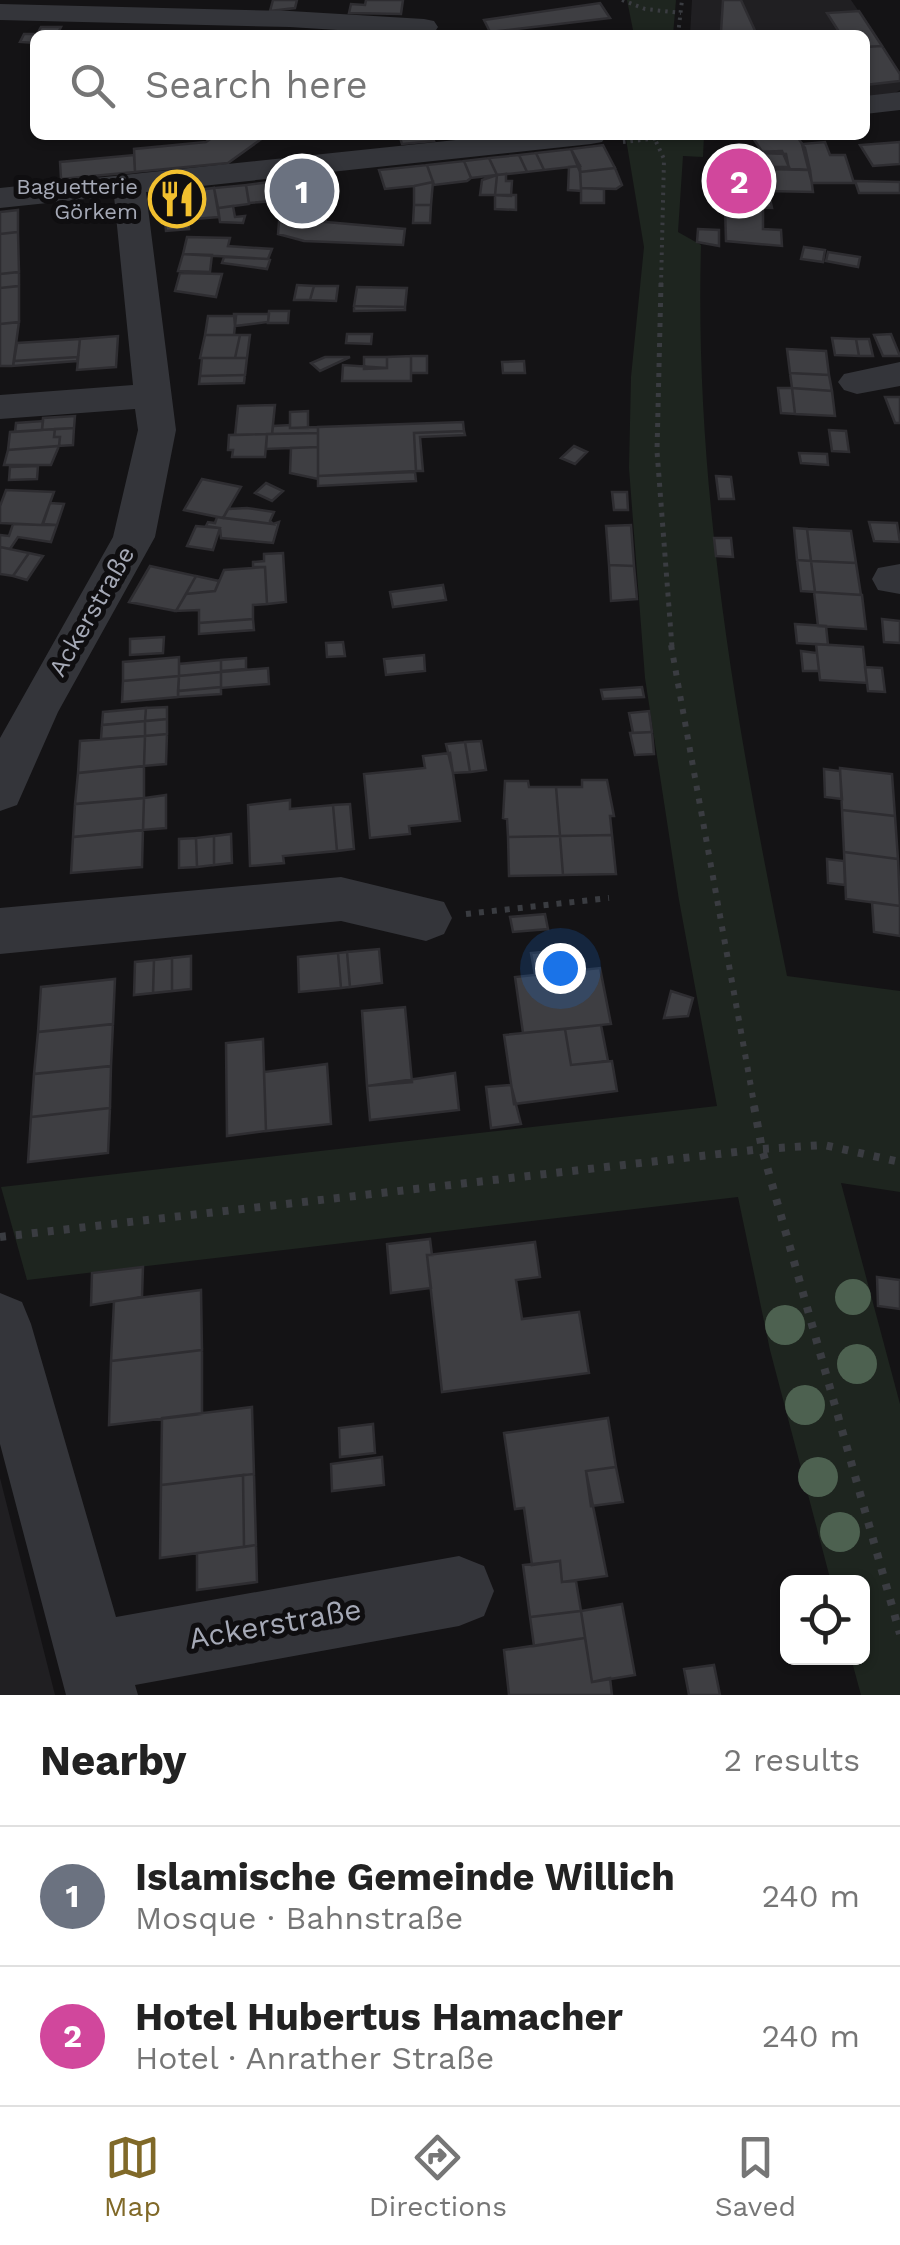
<!DOCTYPE html>
<html lang="en">
<head>
<meta charset="utf-8">
<style>
	body { margin:0; font-family:"Work Sans",sans-serif; background:#f2f2f2; color:#222 }
	.controls { position:absolute; right:30px; bottom:30px; display:grid; overflow:hidden; border-radius:15px; box-shadow:0 2px 8px #0004 }
	.controls button { width:90px; height:90px; display:grid; place-items:center; padding:0; border:0; border-bottom:2px solid #e0e0e0; background:#fff; color:#222; font:50px sans-serif }
	.you { position:absolute; left:560px; top:968px; width:35px; height:35px; margin:-25px; border:8px solid #fff; border-radius:50%; background:#1a73e8; box-shadow:0 0 0 15px #1a73e833 }
	.badge { display:grid; place-items:center; width:65px; height:65px; border-radius:50%; background:#806928; color:#fff; font-size:32px; font-weight:700 }
	.pin { position:absolute; translate:-50% -50%; border:5px solid #fff; box-shadow:0 2px 10px #0006 }
	.list { margin:0; padding:0; list-style:none }
	h2 { display:flex; justify-content:space-between; align-items:center; height:130px; margin:0; padding:0 40px; font-size:42px }
	h2 small { font-size:32px; font-weight:400; color:#767676 }
	.list li { display:grid; grid-template-columns:65px 1fr auto; gap:30px; align-items:center; box-sizing:border-box; height:140px; padding:0 40px; border-top:2px solid #e0e0e0 }
	.list b { display:block; font-size:38px; white-space:nowrap }
	.list p { margin:0; font-size:32px; white-space:nowrap; color:#767676 }
	.list em { font-size:32px; font-style:normal; color:#767676 }
	.icon { flex:none; width:55px; height:55px; fill:none; stroke:currentColor; stroke-width:2; stroke-linecap:round; stroke-linejoin:round }
	.map { position:relative; flex:none; width:900px; height:1695px; overflow:hidden }
	.search { position:absolute; background:#fff; box-shadow:0 2px 8px #0004; left:30px; right:30px; top:30px; height:110px; display:flex; align-items:center; gap:25px; box-sizing:border-box; padding:0 35px; border-radius:15px; color:#767676; font-size:38px }
	.sheet { height:410px; background:#fff }
	nav { display:flex; justify-content:space-around; align-items:center; box-sizing:border-box; height:140px; border-top:2px solid #e0e0e0; background:#fff; font-size:28px; color:#767676 }
	nav a { display:grid; justify-items:center; gap:5px }
	nav .on { color:#806928 }
	.map>svg:first-child { display:block }
</style>
</head>
<body>
<div class="map">
<svg width="900" height="1695" viewBox="0 0 900 1695">
	<rect width="100%" height="100%" fill="#141315"/>
	<path fill="#201f22" d="M 692,0 L 851,0 L 900,72 L 900,90 L 892,95 L 865,98 L 865,35 L 690,35 Z
		M 0,1478 L 55,1695 L 0,1695 Z"/>
	<path fill="#1e251f" d="M 627,0 L 676,0 L 673,35 L 634,35 Z
		M 660,135 L 704,135 L 703,157 L 683,156 L 678,232 L 701,245 C 694,492 738,734 787,976 L 900,991 L 900,1192 L 841,1183 L 900,1404 L 900,1695 L 861,1695 L 851,1658 L 862,1658 L 862,1582 L 831,1582 L 770,1350 L 738,1197 L 27,1280 L 1,1187 L 717,1106 L 679,900 L 645,678 L 629,468 L 631,377 L 644,247 L 626,139 Z"/>
	<path fill="#3e3e42" stroke="#2e2d31" stroke-width="2.5" d="M 273,0 L 297,0 L 295,8 L 270,11 Z
		M 366,0 L 403,0 L 401,14 L 349,13 L 351,4 L 365,5 Z
		M 723,0 L 741,0 L 757,35 L 725,35 L 721,32 Z
		M 600,3 L 610,18 L 490,32 L 484,20 Z
		M 859,11 L 882,46 L 865,47 L 865,35 L 841,35 L 827,13 Z
		M 41,27 L 61,27 L 57,35 L 35,35 L 35,43 L 20,42 L 24,34 L 37,34 Z
		M 882,46 L 900,74 L 900,81 L 865,85 L 865,47 Z
		M 216,135 L 267,135 L 228,163 L 135,172 L 134,149 L 206,142 Z
		M 399,135 L 432,135 L 434,141 L 402,144 Z
		M 751,135 L 796,135 L 805,148 L 810,170 L 789,169 L 786,154 L 763,153 Z
		M 825,142 L 830,155 L 845,155 L 854,183 L 812,183 L 802,144 Z
		M 900,142 L 900,164 L 873,166 L 860,145 Z
		M 603,145 L 615,168 L 580,172 L 571,149 Z
		M 571,149 L 580,166 L 544,170 L 536,153 Z
		M 782,151 L 789,167 L 762,167 L 759,152 Z
		M 536,153 L 544,170 L 527,172 L 519,155 Z
		M 134,155 L 135,172 L 61,179 L 60,162 Z
		M 519,155 L 527,172 L 497,175 L 489,158 Z
		M 489,158 L 497,175 L 471,178 L 464,161 Z
		M 464,161 L 471,178 L 467,181 L 434,185 L 427,165 Z
		M 739,163 L 763,169 L 769,194 L 718,193 L 714,168 L 740,169 Z
		M 427,165 L 433,182 L 414,186 L 385,189 L 379,170 Z
		M 580,166 L 581,191 L 568,190 L 569,167 Z
		M 615,168 L 622,185 L 616,189 L 581,188 L 580,172 Z
		M 763,169 L 810,170 L 813,192 L 768,191 Z
		M 506,174 L 506,181 L 512,181 L 511,196 L 495,195 L 497,175 Z
		M 497,175 L 495,195 L 480,195 L 482,180 Z
		M 313,178 L 319,195 L 293,199 L 291,192 L 286,193 L 283,181 Z
		M 283,181 L 286,193 L 291,192 L 293,199 L 274,201 L 270,182 Z
		M 855,181 L 900,182 L 900,193 L 859,193 Z
		M 270,182 L 274,201 L 249,203 L 246,185 Z
		M 433,182 L 431,205 L 414,205 L 414,186 Z
		M 246,185 L 249,204 L 218,208 L 214,188 Z
		M 214,188 L 219,217 L 168,221 L 165,206 L 173,202 L 171,193 Z
		M 581,188 L 604,189 L 604,203 L 581,203 Z
		M 718,193 L 769,194 L 772,208 L 720,205 Z
		M 319,195 L 326,222 L 299,222 L 293,199 Z
		M 495,195 L 516,195 L 516,210 L 495,209 Z
		M 414,205 L 431,205 L 430,223 L 413,223 Z
		M 233,206 L 235,217 L 245,216 L 243,223 L 220,222 L 218,208 Z
		M 725,206 L 763,207 L 763,229 L 781,230 L 782,246 L 726,241 Z
		M 18,210 L 18,232 L 0,234 L 0,212 Z
		M 188,219 L 189,229 L 166,231 L 165,220 Z
		M 279,222 L 326,222 L 405,229 L 403,245 L 304,241 L 278,234 Z
		M 698,229 L 719,230 L 719,246 L 697,242 Z
		M 18,232 L 19,272 L 0,274 L 0,234 Z
		M 187,237 L 230,238 L 228,246 L 272,249 L 268,259 L 183,254 Z
		M 804,247 L 825,250 L 823,262 L 801,259 Z
		M 828,252 L 860,257 L 858,267 L 826,261 Z
		M 183,254 L 212,255 L 210,272 L 178,271 Z
		M 224,257 L 268,259 L 270,260 L 267,269 L 222,263 Z
		M 19,272 L 19,286 L 0,288 L 0,274 Z
		M 180,273 L 222,274 L 216,297 L 175,291 Z
		M 297,285 L 314,286 L 310,300 L 294,300 Z
		M 19,286 L 19,322 L 0,324 L 0,288 Z
		M 314,286 L 338,286 L 336,301 L 310,300 Z
		M 357,287 L 407,288 L 405,307 L 354,306 Z
		M 354,306 L 405,307 L 405,310 L 354,311 Z
		M 269,311 L 289,311 L 288,323 L 268,323 Z
		M 234,314 L 269,314 L 268,322 L 235,326 Z
		M 208,316 L 236,316 L 234,335 L 205,335 Z
		M 19,322 L 13,366 L 0,366 L 0,324 Z
		M 347,334 L 372,334 L 371,344 L 346,343 Z
		M 891,334 L 900,356 L 883,356 L 874,335 Z
		M 205,335 L 240,335 L 235,358 L 200,358 Z
		M 240,335 L 250,335 L 247,358 L 235,358 Z
		M 118,336 L 116,367 L 77,370 L 80,339 Z
		M 832,338 L 856,339 L 859,356 L 835,355 Z
		M 80,339 L 78,357 L 14,361 L 17,343 Z
		M 856,339 L 869,339 L 873,356 L 859,356 Z
		M 787,349 L 826,351 L 829,375 L 790,373 Z
		M 411,356 L 411,381 L 342,381 L 343,365 L 387,368 L 387,357 Z
		M 411,356 L 427,356 L 427,373 L 411,373 Z
		M 78,357 L 77,361 L 13,366 L 14,361 Z
		M 325,357 L 350,357 L 320,371 L 311,363 Z
		M 364,357 L 387,357 L 387,368 L 364,369 Z
		M 202,358 L 247,358 L 245,375 L 200,376 Z
		M 524,361 L 525,373 L 503,373 L 502,362 Z
		M 790,373 L 829,375 L 832,391 L 792,388 Z
		M 245,375 L 244,383 L 199,384 L 200,376 Z
		M 778,388 L 792,388 L 795,414 L 781,413 Z
		M 792,388 L 832,391 L 835,416 L 795,414 Z
		M 885,397 L 900,397 L 900,423 L 895,423 Z
		M 275,405 L 272,434 L 235,435 L 238,406 Z
		M 308,411 L 308,428 L 290,428 L 290,412 Z
		M 75,416 L 74,428 L 42,430 L 43,418 Z
		M 43,421 L 42,430 L 15,432 L 16,423 Z
		M 463,422 L 464,431 L 414,433 L 416,471 L 318,476 L 318,427 Z
		M 290,425 L 290,428 L 318,427 L 318,433 L 272,434 L 273,426 Z
		M 74,428 L 73,445 L 59,446 L 60,437 L 54,437 L 55,429 Z
		M 55,429 L 54,437 L 60,437 L 59,446 L 8,450 L 10,432 Z
		M 829,430 L 846,431 L 849,452 L 832,451 Z
		M 464,431 L 465,435 L 420,437 L 423,471 L 416,471 L 414,433 Z
		M 318,433 L 318,447 L 266,449 L 267,434 Z
		M 267,434 L 265,457 L 232,457 L 233,450 L 228,450 L 229,435 Z
		M 59,446 L 51,465 L 4,465 L 8,450 Z
		M 574,446 L 587,452 L 575,464 L 561,458 Z
		M 318,447 L 318,479 L 290,473 L 291,448 Z
		M 799,453 L 827,454 L 828,465 L 801,463 Z
		M 38,466 L 37,479 L 9,480 L 10,467 Z
		M 415,472 L 416,481 L 318,486 L 318,476 Z
		M 716,476 L 731,477 L 734,499 L 719,499 Z
		M 202,479 L 241,487 L 223,518 L 184,510 Z
		M 266,483 L 283,491 L 272,501 L 255,493 Z
		M 6,490 L 54,492 L 42,525 L 0,523 L 0,506 Z
		M 612,492 L 627,492 L 628,510 L 614,510 Z
		M 50,503 L 64,504 L 57,525 L 43,524 Z
		M 247,508 L 274,512 L 270,521 L 273,524 L 223,518 L 228,509 Z
		M 217,517 L 273,524 L 279,522 L 273,543 L 221,538 L 220,528 L 206,526 L 208,522 L 215,523 Z
		M 869,522 L 897,523 L 900,542 L 874,541 Z
		M 13,524 L 42,525 L 57,525 L 51,542 L 18,537 L 10,549 L 0,547 L 0,535 L 9,536 Z
		M 631,525 L 634,566 L 609,565 L 606,526 Z
		M 196,526 L 220,528 L 213,550 L 187,546 Z
		M 794,528 L 807,529 L 811,561 L 797,560 Z
		M 807,529 L 851,531 L 856,563 L 811,561 Z
		M 714,538 L 731,538 L 733,557 L 716,556 Z
		M 0,547 L 29,553 L 13,576 L 0,574 Z
		M 29,553 L 43,556 L 27,580 L 13,576 Z
		M 283,553 L 286,602 L 267,604 L 265,567 L 253,567 L 253,562 L 264,561 L 264,554 Z
		M 797,560 L 811,561 L 815,592 L 801,591 Z
		M 811,561 L 856,563 L 861,595 L 815,592 Z
		M 609,565 L 634,566 L 637,599 L 611,601 Z
		M 150,566 L 196,576 L 176,611 L 129,602 Z
		M 265,567 L 267,604 L 253,605 L 253,619 L 199,623 L 199,610 L 176,611 L 186,594 L 215,591 L 224,570 Z
		M 196,576 L 219,581 L 215,591 L 186,594 Z
		M 443,585 L 446,600 L 393,607 L 390,592 Z
		M 814,592 L 862,595 L 866,629 L 818,626 Z
		M 253,619 L 254,630 L 199,634 L 199,623 Z
		M 882,619 L 900,621 L 900,643 L 884,642 Z
		M 795,624 L 826,626 L 828,645 L 797,643 Z
		M 164,637 L 163,653 L 130,655 L 130,639 Z
		M 343,642 L 345,656 L 327,657 L 326,643 Z
		M 816,644 L 863,647 L 867,683 L 820,680 Z
		M 801,651 L 817,653 L 819,671 L 803,671 Z
		M 424,655 L 425,671 L 386,675 L 384,659 Z
		M 179,657 L 179,676 L 123,681 L 123,662 Z
		M 246,658 L 246,669 L 221,671 L 221,660 Z
		M 221,660 L 221,672 L 179,676 L 179,664 Z
		M 865,667 L 882,668 L 885,692 L 868,691 Z
		M 268,668 L 269,684 L 221,688 L 221,672 Z
		M 221,672 L 221,687 L 178,691 L 179,676 Z
		M 179,676 L 178,697 L 122,702 L 123,681 Z
		M 221,687 L 221,694 L 178,697 L 178,691 Z
		M 642,687 L 644,697 L 603,699 L 601,690 Z
		M 167,707 L 167,719 L 145,721 L 146,708 Z
		M 146,708 L 145,721 L 102,725 L 103,712 Z
		M 649,711 L 652,732 L 633,733 L 629,713 Z
		M 167,719 L 167,734 L 145,736 L 145,721 Z
		M 145,721 L 145,736 L 101,739 L 102,725 Z
		M 652,732 L 654,754 L 635,755 L 630,733 Z
		M 167,734 L 166,764 L 144,766 L 145,736 Z
		M 145,736 L 144,766 L 78,773 L 80,741 Z
		M 481,741 L 486,770 L 470,772 L 465,742 Z
		M 465,742 L 470,772 L 453,773 L 446,744 Z
		M 450,753 L 460,821 L 409,826 L 410,834 L 370,838 L 364,774 L 425,768 L 423,756 Z
		M 144,766 L 144,798 L 75,804 L 78,773 Z
		M 840,768 L 892,774 L 895,816 L 842,810 Z
		M 824,769 L 840,771 L 842,799 L 825,797 Z
		M 582,780 L 607,780 L 614,816 L 610,816 L 612,835 L 560,836 L 556,787 L 582,787 Z
		M 505,781 L 528,781 L 529,787 L 556,787 L 560,836 L 508,837 L 507,819 L 503,818 Z
		M 166,795 L 166,828 L 143,830 L 144,798 Z
		M 144,798 L 143,830 L 73,837 L 75,804 Z
		M 290,800 L 290,809 L 333,805 L 337,851 L 283,856 L 284,863 L 250,866 L 248,805 Z
		M 350,804 L 354,849 L 337,851 L 333,805 Z
		M 842,810 L 895,816 L 898,859 L 844,852 Z
		M 143,830 L 142,867 L 71,873 L 73,837 Z
		M 231,834 L 232,863 L 214,865 L 214,836 Z
		M 612,835 L 616,874 L 563,875 L 560,836 Z
		M 214,836 L 214,865 L 197,867 L 196,838 Z
		M 560,836 L 563,875 L 509,876 L 508,837 Z
		M 196,838 L 197,867 L 179,868 L 179,839 Z
		M 844,852 L 898,859 L 900,906 L 846,899 Z
		M 827,859 L 844,861 L 845,885 L 828,883 Z
		M 872,902 L 900,906 L 900,936 L 874,932 Z
		M 545,914 L 548,929 L 513,932 L 510,917 Z
		M 379,949 L 382,983 L 350,987 L 347,952 Z
		M 552,951 L 566,959 L 573,971 L 535,975 L 531,953 Z
		M 347,952 L 350,987 L 341,988 L 338,953 Z
		M 338,953 L 341,988 L 299,992 L 298,957 Z
		M 191,956 L 191,989 L 172,991 L 172,958 Z
		M 172,958 L 172,991 L 153,993 L 154,960 Z
		M 154,960 L 153,993 L 134,995 L 135,962 Z
		M 600,968 L 611,1024 L 523,1033 L 515,977 Z
		M 115,979 L 113,1024 L 38,1032 L 41,987 Z
		M 671,991 L 693,998 L 688,1016 L 664,1018 Z
		M 405,1007 L 412,1082 L 367,1086 L 362,1011 Z
		M 113,1024 L 111,1066 L 34,1074 L 38,1032 Z
		M 601,1025 L 608,1061 L 571,1065 L 565,1029 Z
		M 565,1029 L 571,1065 L 612,1061 L 617,1091 L 514,1104 L 504,1035 Z
		M 263,1039 L 266,1131 L 227,1136 L 226,1043 Z
		M 327,1064 L 331,1124 L 266,1131 L 264,1072 Z
		M 111,1066 L 110,1108 L 31,1117 L 34,1074 Z
		M 455,1073 L 459,1110 L 370,1120 L 367,1086 Z
		M 511,1085 L 521,1124 L 491,1128 L 486,1087 Z
		M 110,1108 L 108,1153 L 28,1162 L 31,1117 Z
		M 430,1239 L 432,1255 L 427,1255 L 431,1288 L 391,1293 L 387,1244 Z
		M 535,1242 L 540,1277 L 516,1280 L 522,1319 L 579,1312 L 589,1373 L 442,1392 L 427,1255 Z
		M 143,1267 L 142,1297 L 91,1305 L 92,1273 Z
		M 877,1277 L 900,1280 L 900,1309 L 878,1306 Z
		M 201,1290 L 202,1350 L 111,1361 L 114,1301 Z
		M 202,1350 L 202,1414 L 109,1425 L 111,1361 Z
		M 252,1407 L 254,1474 L 161,1485 L 162,1418 Z
		M 608,1418 L 616,1467 L 586,1471 L 607,1576 L 562,1582 L 560,1561 L 532,1565 L 524,1508 L 515,1509 L 504,1433 Z
		M 373,1424 L 375,1453 L 340,1457 L 339,1428 Z
		M 382,1457 L 384,1485 L 332,1491 L 331,1464 Z
		M 616,1467 L 623,1502 L 591,1506 L 586,1471 Z
		M 254,1474 L 256,1545 L 244,1547 L 243,1475 Z
		M 243,1475 L 244,1547 L 160,1558 L 161,1485 Z
		M 256,1545 L 257,1582 L 197,1590 L 197,1553 Z
		M 560,1561 L 562,1582 L 576,1581 L 581,1611 L 530,1617 L 523,1565 Z
		M 622,1604 L 635,1675 L 592,1682 L 581,1611 Z
		M 581,1611 L 585,1638 L 534,1646 L 530,1617 Z
		M 585,1638 L 592,1682 L 610,1678 L 612,1695 L 509,1695 L 504,1650 Z
		M 714,1665 L 720,1695 L 689,1695 L 684,1669 Z"/>
	<g fill="none" stroke-linecap="round" stroke-linejoin="round">
		<path stroke="#3a3c41" stroke-width="4" stroke-dasharray="2.5 5" stroke-linecap="butt" d="M 622,0 L 645,9 L 681,13
			M 678,35 L 682,0
			M 653,135 L 664,159 L 661,285
			M 623,142 L 688,135"/>
		<path stroke="#3a3c41" stroke-width="5" stroke-dasharray="4 6" stroke-linecap="butt" d="M 661,283 L 657,451 L 672,647"/>
		<path stroke="#3a3c41" stroke-width="6" stroke-dasharray="5 8" stroke-linecap="butt" d="M 671,645 L 755,1109
			M 466,914 L 609,898"/>
		<path stroke="#3a3c41" stroke-width="8" stroke-dasharray="6 10" stroke-linecap="butt" d="M 754,1106 L 762,1149 L 900,1634
			M 0,1237 L 762,1149 L 824,1145 L 900,1162"/>
		<path fill="#34353a" fill-rule="evenodd" d="M 0,4 L 290,11 L 424,19 L 434,21 L 438,27 L 434,33 L 416,35 L 290,27 L 0,20 Z
			M 900,92 L 900,110 L 865,114 L 865,96 Z
			M 503,135 L 607,135 L 602,142 L 591,144 L 146,192 L 176,430 L 155,537 L 58,712 L 17,805 L 0,811 L 0,738 L 113,537 L 138,430 L 135,409 L 0,419 L 0,395 L 133,385 L 114,196 L 0,208 L 0,188 Z
			M 900,362 L 900,386 L 857,394 L 844,390 L 838,382 L 844,374 Z
			M 900,564 L 900,594 L 878,590 L 872,579 L 878,568 Z
			M 341,877 L 444,902 L 452,918 L 444,934 L 426,941 L 341,921 L 0,954 L 0,908 Z
			M 0,1293 L 22,1302 L 31,1324 L 116,1617 L 459,1556 L 484,1566 L 494,1591 L 484,1616 L 459,1626 L 135,1685 L 138,1695 L 66,1695 L 0,1444 Z"/>
	</g>
	<g fill="#4d6150">
		<circle cx="853" cy="1297" r="18"/>
		<circle cx="785" cy="1325" r="20"/>
		<circle cx="857" cy="1364" r="20"/>
		<circle cx="805" cy="1405" r="20"/>
		<circle cx="818" cy="1477" r="20"/>
		<circle cx="840" cy="1532" r="20"/>
	</g>
	<defs>
		<g id="restaurant-ring" transform="scale(2.875)"><circle r="9.5" fill="#0f0e10" stroke="#f2c02f" stroke-width="1.5"/><path d="M-5-6h1v4h1v-4h1v4h1v-4h1v5L-1.5 .5V6h-2V.5L-5-1ZM5-6V6H3V1.5H1.5Q1.5-4 5-6Z" fill="#f2c02f"/></g>
	</defs>
	<g fill-rule="evenodd">
		<use href="#restaurant-ring" x="177" y="199"/>
	</g>
	<g text-anchor="middle" stroke-width="10" stroke-linejoin="round" paint-order="stroke">
		<g font-size="22" fill="#a5a9b6" stroke="#0f0e10" text-anchor="end">
			<text x="138" y="194">Baguetterie<tspan x="138" dy="25">Görkem</tspan></text>
		</g>
		<g font-size="25" fill="#a5a9b6" stroke="#0f0e10">
			<text transform="translate(91 611) rotate(-60)" y="9">Ackerstraße</text>
		</g>
		<g font-size="30" fill="#a5a9b6" stroke="#0f0e10">
			<text transform="translate(275 1624) rotate(-10)" y="10">Ackerstraße</text>
		</g>
	</g>
</svg>
<div class="controls">
<button><svg class="icon" aria-label="locate" viewBox="0 0 24 24"><circle cx="12" cy="12" r="6"/><path d="M12 2v4M12 18v4M2 12h4M18 12h4"/></svg></button>
</div>
<div class="you"></div>
<div class="pin badge" style="left:302px;top:191px;background:#6b7280">1</div>
<div class="pin badge" style="left:739px;top:181px;background:#d1479c">2</div>
<div class="search"><svg class="icon" aria-label="search" viewBox="0 0 24 24"><circle cx="10" cy="10" r="6"/><path d="M15 15l6 6"/></svg>Search here</div>
</div>
<section class="sheet">
<h2>Nearby<small>2 results</small></h2>
<ul class="list">
<li><span class="badge" style="background:#6b7280">1</span><div><b>Islamische Gemeinde Willich</b><p>Mosque · Bahnstraße</p></div><em>240 m</em></li>
<li><span class="badge" style="background:#d1479c">2</span><div><b>Hotel Hubertus Hamacher</b><p>Hotel · Anrather Straße</p></div><em>240 m</em></li>
</ul>
</section>
<nav>
<a class="on"><svg class="icon" aria-label="map" viewBox="0 0 24 24"><path d="M3 6l6-2 6 2 6-2v14l-6 2-6-2-6 2zM9 4v14M15 6v14"/></svg>Map</a>
<a><svg class="icon" aria-label="directions" viewBox="0 0 24 24"><path d="M12 3l9 9-9 9-9-9zM9 14v-3h6M13 9l2 2-2 2"/></svg>Directions</a>
<a><svg class="icon" aria-label="saved" viewBox="0 0 24 24"><path d="M7 4h10v16l-5-4-5 4z"/></svg>Saved</a>
</nav>
</body>
</html>
